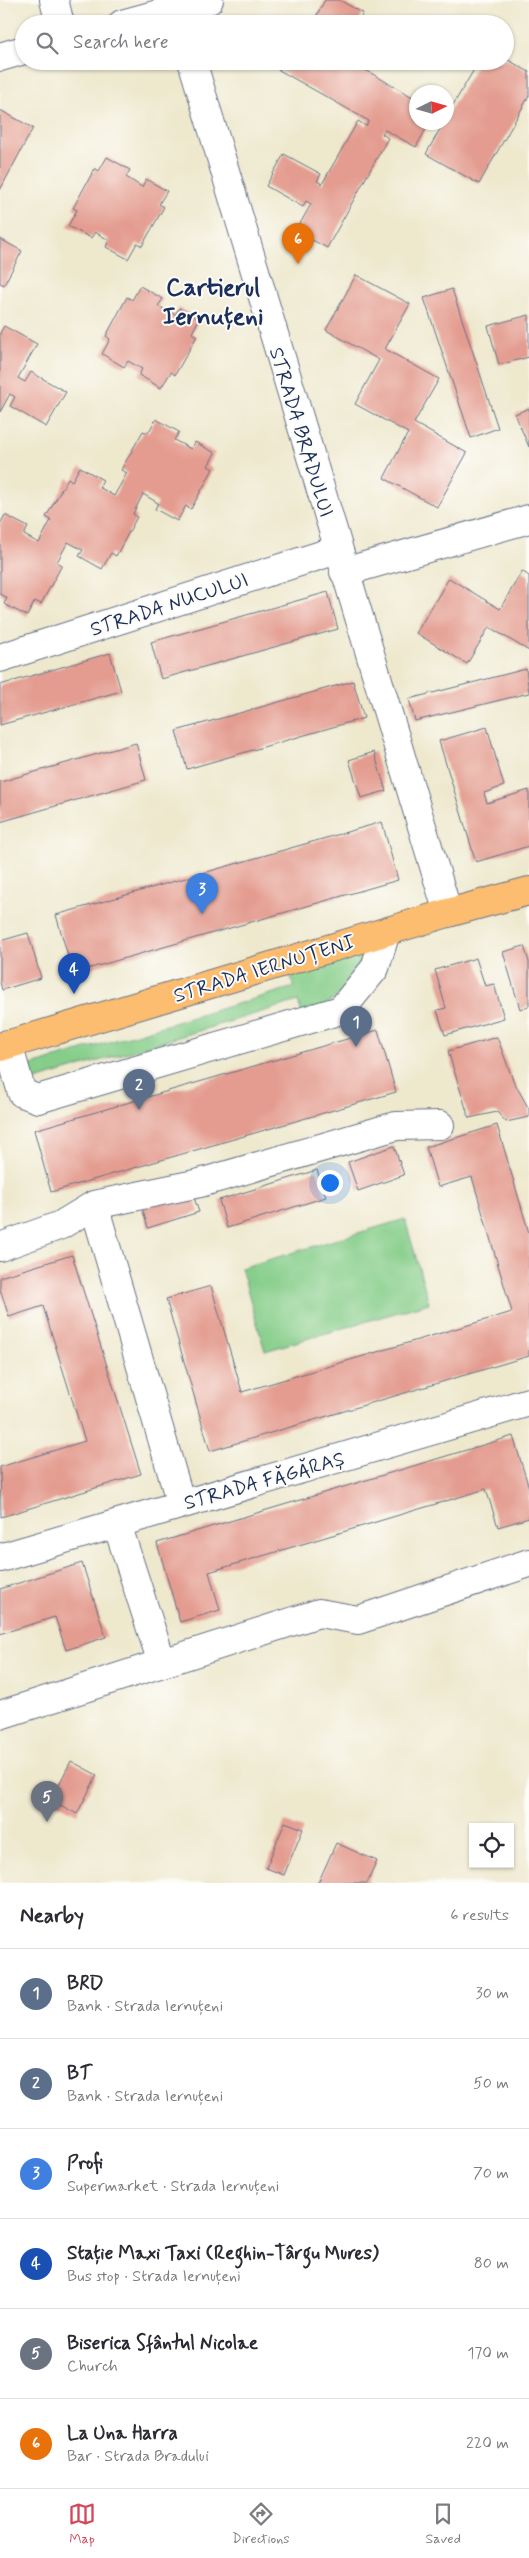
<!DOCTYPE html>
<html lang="en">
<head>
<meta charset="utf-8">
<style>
	body { margin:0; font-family:Mynerve,sans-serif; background:#f2f2f3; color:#2b2b33 }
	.controls { position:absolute; right:15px; bottom:15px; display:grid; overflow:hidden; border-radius:0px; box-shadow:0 1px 4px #0004 }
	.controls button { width:45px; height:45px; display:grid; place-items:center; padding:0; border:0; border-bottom:1px solid #e1e1e2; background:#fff; color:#2b2b33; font:25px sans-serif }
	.compass { position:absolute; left:409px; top:85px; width:45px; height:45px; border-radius:50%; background:#fff; box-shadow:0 1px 4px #0004; rotate:85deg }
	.you { position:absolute; left:329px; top:1182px; width:18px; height:18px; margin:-12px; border:4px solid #fff; border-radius:50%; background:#1a73e8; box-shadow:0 0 0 8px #1a73e833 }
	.badge { display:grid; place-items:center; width:32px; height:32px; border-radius:50%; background:#d1495b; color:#fff; font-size:16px; font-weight:700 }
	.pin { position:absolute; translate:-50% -41px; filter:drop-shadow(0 1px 2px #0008) }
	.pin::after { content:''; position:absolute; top:26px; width:18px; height:15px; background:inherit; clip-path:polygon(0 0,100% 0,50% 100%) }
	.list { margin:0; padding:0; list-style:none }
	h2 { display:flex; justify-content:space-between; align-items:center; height:65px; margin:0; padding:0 20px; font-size:21px }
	h2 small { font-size:16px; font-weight:400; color:#7c7c81 }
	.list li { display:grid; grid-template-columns:32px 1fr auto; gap:15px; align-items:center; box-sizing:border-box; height:90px; padding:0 20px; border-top:1px solid #e1e1e2 }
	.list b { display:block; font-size:19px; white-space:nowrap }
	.list p { margin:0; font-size:16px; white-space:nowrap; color:#7c7c81 }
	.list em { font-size:16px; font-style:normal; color:#7c7c81 }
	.icon { flex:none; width:28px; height:28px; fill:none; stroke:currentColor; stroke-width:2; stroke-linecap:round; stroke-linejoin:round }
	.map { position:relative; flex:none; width:529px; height:1883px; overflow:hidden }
	.search { position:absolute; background:#fff; box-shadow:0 1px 4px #0004; left:15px; right:15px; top:15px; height:55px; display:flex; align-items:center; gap:12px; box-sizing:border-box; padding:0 18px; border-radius:28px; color:#7c7c81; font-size:19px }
	.sheet { height:605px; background:#fff }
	nav { display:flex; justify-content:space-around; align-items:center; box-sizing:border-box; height:70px; border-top:1px solid #e1e1e2; background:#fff; font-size:14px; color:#7c7c81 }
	nav a { display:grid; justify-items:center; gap:2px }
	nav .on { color:#d1495b }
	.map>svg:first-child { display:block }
</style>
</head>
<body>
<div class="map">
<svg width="529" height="1883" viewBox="0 0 529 1883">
	<rect width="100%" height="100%" fill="#fdfcf7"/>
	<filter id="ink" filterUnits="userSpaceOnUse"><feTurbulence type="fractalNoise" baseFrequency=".02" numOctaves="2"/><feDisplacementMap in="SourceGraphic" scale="10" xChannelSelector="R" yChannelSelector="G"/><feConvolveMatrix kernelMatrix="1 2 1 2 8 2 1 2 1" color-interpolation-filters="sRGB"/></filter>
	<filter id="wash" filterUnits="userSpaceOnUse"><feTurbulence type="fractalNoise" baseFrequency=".0096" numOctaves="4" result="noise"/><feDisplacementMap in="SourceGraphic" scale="20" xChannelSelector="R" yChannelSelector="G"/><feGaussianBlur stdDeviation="1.12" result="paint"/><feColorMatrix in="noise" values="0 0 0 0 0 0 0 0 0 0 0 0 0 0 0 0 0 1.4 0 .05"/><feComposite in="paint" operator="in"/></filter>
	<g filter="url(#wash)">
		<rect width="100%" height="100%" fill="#eee8cd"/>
		<path fill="#85cd89" stroke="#507e74" d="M 386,932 L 375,968 L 304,1021 L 298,1001 L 19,1085 L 15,1070 L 294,987 L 286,961 Z
			M 405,1219 L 429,1303 L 265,1351 L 241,1268 Z"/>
		<g id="blocks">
			<path fill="#e49c90" d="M 325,0 L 339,0 L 363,13 L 357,24 L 312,24 Z
				M 505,58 L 529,72 L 529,96 L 479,184 L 426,154 L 444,122 L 446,122 L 446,117 L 479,61 L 505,61 Z
				M 263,61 L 350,61 L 416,99 L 416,122 L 430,122 L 416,147 L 385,130 L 382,134 L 388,138 L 327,248 L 296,231 L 311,204 L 306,201 L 303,207 L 266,186 L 284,154 L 321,174 L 317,181 L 322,184 L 358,121 L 366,126 L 369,121 Z
				M 0,110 L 33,128 L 0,190 Z
				M 107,157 L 130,170 L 126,177 L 142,187 L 146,179 L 167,191 L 159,204 L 164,207 L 142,246 L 137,243 L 128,259 L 106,247 L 109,240 L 95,232 L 91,238 L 68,226 L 77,210 L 73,208 L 95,168 L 99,171 Z
				M 0,239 L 22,251 L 4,285 L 0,283 Z
				M 356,275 L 410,304 L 385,349 L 439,379 L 414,423 L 467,453 L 437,507 L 384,478 L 408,433 L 355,404 L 379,360 L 326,330 Z
				M 140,286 L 163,299 L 158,306 L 175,315 L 179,308 L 199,319 L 192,333 L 197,336 L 175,375 L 171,372 L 161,388 L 139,375 L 142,369 L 128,361 L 124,367 L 102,354 L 110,339 L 106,336 L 127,297 L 132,300 Z
				M 452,289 L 498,428 L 471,438 L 424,298 Z
				M 529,315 L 529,357 L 499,365 L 488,326 Z
				M 4,326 L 37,344 L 18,378 L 25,382 L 31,372 L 66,392 L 46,427 L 10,406 L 15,397 L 10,394 L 0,412 L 0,333 Z
				M 529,408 L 529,447 L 515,414 Z
				M 156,419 L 179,432 L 174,440 L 191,449 L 195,442 L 215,453 L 208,466 L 213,469 L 191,509 L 186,506 L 177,521 L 155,509 L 158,503 L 143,494 L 133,514 L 137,517 L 116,556 L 111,553 L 102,569 L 79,556 L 83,550 L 68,542 L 57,562 L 62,565 L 41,604 L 35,601 L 27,616 L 4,604 L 7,598 L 0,594 L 0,524 L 5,515 L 28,527 L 24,535 L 39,543 L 51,520 L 46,517 L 68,478 L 72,481 L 80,467 L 103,480 L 99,487 L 114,496 L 127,473 L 121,470 L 143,431 L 148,433 Z
				M 522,571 L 529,576 L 529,651 L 489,627 L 467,664 L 416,633 L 449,578 L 500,609 Z
				M 328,592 L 338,629 L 161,679 L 151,642 Z
				M 110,653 L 121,691 L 0,725 L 0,685 Z
				M 526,669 L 529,693 L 415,721 L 409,699 Z
				M 353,681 L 364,718 L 187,769 L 176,731 Z
				M 487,727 L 504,786 L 484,793 L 487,803 L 529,790 L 529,846 L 476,862 L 439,741 Z
				M 136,743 L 146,780 L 0,822 L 0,782 Z
				M 374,752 L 386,791 L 361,798 L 349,760 Z
				M 382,822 L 398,880 L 73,973 L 56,915 Z
				M 28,933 L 41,978 L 2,990 L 0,982 L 0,941 Z
				M 524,946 L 529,962 L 529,1006 L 520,1009 L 503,952 Z
				M 476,958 L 485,986 L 494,984 L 504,1018 L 445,1035 L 437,1010 L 446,1008 L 435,970 Z
				M 378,1030 L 396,1092 L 51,1192 L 34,1130 Z
				M 497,1037 L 513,1080 L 529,1109 L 529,1117 L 506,1122 L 497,1112 L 469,1118 L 448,1051 Z
				M 497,1125 L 529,1233 L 529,1356 L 210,1451 L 166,1299 L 211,1286 L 242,1392 L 512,1312 L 472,1177 L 438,1187 L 426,1147 Z
				M 394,1146 L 404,1175 L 358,1191 L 348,1162 Z
				M 317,1170 L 326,1197 L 227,1228 L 219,1200 Z
				M 192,1192 L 199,1212 L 148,1228 L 142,1208 Z
				M 72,1255 L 141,1474 L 1,1517 L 0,1467 L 85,1441 L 43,1306 L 9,1317 L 0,1289 L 0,1277 Z
				M 513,1436 L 529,1488 L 529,1518 L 498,1527 L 486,1489 L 209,1572 L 220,1610 L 180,1622 L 157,1543 Z
				M 82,1563 L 106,1637 L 66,1650 L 55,1617 L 0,1634 L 0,1589 Z
				M 71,1761 L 97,1775 L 77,1814 L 51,1800 Z
				M 285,1822 L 303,1829 L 284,1875 L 266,1868 Z
				M 336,1843 L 377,1861 L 367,1883 L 318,1883 Z"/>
		</g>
	</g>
	<g filter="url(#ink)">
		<use href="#blocks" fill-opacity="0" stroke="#657085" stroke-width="1"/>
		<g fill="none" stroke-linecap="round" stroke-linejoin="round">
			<g stroke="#657085" stroke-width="30">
				<path id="minor" d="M 54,0 L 60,24
					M 122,24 L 209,0
					M 0,57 L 24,50
					M 192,61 L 448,913
					M 344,572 L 529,519
					M 0,658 L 337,550
					M 8,1044 L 22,1093 L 38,1099 L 341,1010 L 375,968 L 386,932
					M 94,1205 L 181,1504
					M 0,1247 L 61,1225 L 94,1205 L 200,1183 L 396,1126 L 440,1125
					M 117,1524 L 162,1663
					M 0,1558 L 529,1402
					M 0,1715 L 319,1613 L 358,1620 L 529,1563"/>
			</g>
			<g stroke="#657085" stroke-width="30">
				<path id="major" d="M 0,1047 L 448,913 L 529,891"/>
			</g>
			<use href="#minor" stroke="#fff" stroke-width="28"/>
			<use href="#major" stroke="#fcbd6f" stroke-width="28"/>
		</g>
	</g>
	<g text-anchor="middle" stroke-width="4" stroke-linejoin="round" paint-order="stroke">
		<g font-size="20" fill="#1b2f5e" stroke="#fdfcf7">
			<text transform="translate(302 432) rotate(73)" y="7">STRADA BRADULUI</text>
			<text transform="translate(169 604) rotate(-18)" y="7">STRADA NUCULUI</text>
			<text transform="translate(264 968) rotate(-17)" y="7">STRADA IERNUȚENI</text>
			<text transform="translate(264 1480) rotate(-16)" y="7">STRADA FĂGĂRAȘ</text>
		</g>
		<g font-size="25" font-weight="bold" fill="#1b2f5e" stroke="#fdfcf7">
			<text x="213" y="295">Cartierul<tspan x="213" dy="29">Iernuțeni</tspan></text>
		</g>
	</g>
</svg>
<div class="controls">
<button><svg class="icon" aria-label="locate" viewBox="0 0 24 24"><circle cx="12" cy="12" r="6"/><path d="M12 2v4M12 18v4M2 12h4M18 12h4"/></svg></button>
</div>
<svg class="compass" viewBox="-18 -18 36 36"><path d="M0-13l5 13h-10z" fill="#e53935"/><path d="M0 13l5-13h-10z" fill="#7c7c81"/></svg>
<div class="you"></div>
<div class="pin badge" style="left:356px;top:1047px;background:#5c6f8a">1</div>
<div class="pin badge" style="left:139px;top:1110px;background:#5c6f8a">2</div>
<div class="pin badge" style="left:202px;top:914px;background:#3f7fe0">3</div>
<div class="pin badge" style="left:74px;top:994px;background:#1a4fb4">4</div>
<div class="pin badge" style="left:47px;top:1822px;background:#6b7280">5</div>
<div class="pin badge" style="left:298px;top:264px;background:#e8710a">6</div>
<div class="search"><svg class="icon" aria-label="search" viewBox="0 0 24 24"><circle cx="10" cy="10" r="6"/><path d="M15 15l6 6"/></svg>Search here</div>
</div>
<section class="sheet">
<h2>Nearby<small>6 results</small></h2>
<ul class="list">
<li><span class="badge" style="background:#5c6f8a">1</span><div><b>BRD</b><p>Bank · Strada Iernuțeni</p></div><em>30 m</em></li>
<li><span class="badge" style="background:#5c6f8a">2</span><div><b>BT</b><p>Bank · Strada Iernuțeni</p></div><em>50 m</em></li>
<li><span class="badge" style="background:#3f7fe0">3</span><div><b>Profi</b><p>Supermarket · Strada Iernuțeni</p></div><em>70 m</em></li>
<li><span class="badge" style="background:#1a4fb4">4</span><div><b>Stație Maxi Taxi (Reghin-Târgu Mures)</b><p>Bus stop · Strada Iernuțeni</p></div><em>80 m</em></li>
<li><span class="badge" style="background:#6b7280">5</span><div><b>Biserica Sfântul Nicolae</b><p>Church</p></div><em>170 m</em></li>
<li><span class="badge" style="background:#e8710a">6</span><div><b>La Una Harra</b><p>Bar · Strada Bradului</p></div><em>220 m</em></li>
</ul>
</section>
<nav>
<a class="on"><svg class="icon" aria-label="map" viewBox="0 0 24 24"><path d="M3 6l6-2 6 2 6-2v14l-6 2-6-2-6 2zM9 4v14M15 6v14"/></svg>Map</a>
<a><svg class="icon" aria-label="directions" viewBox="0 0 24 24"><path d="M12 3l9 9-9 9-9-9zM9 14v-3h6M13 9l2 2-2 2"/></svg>Directions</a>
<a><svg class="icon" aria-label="saved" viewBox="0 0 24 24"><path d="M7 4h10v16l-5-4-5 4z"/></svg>Saved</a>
</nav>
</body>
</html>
